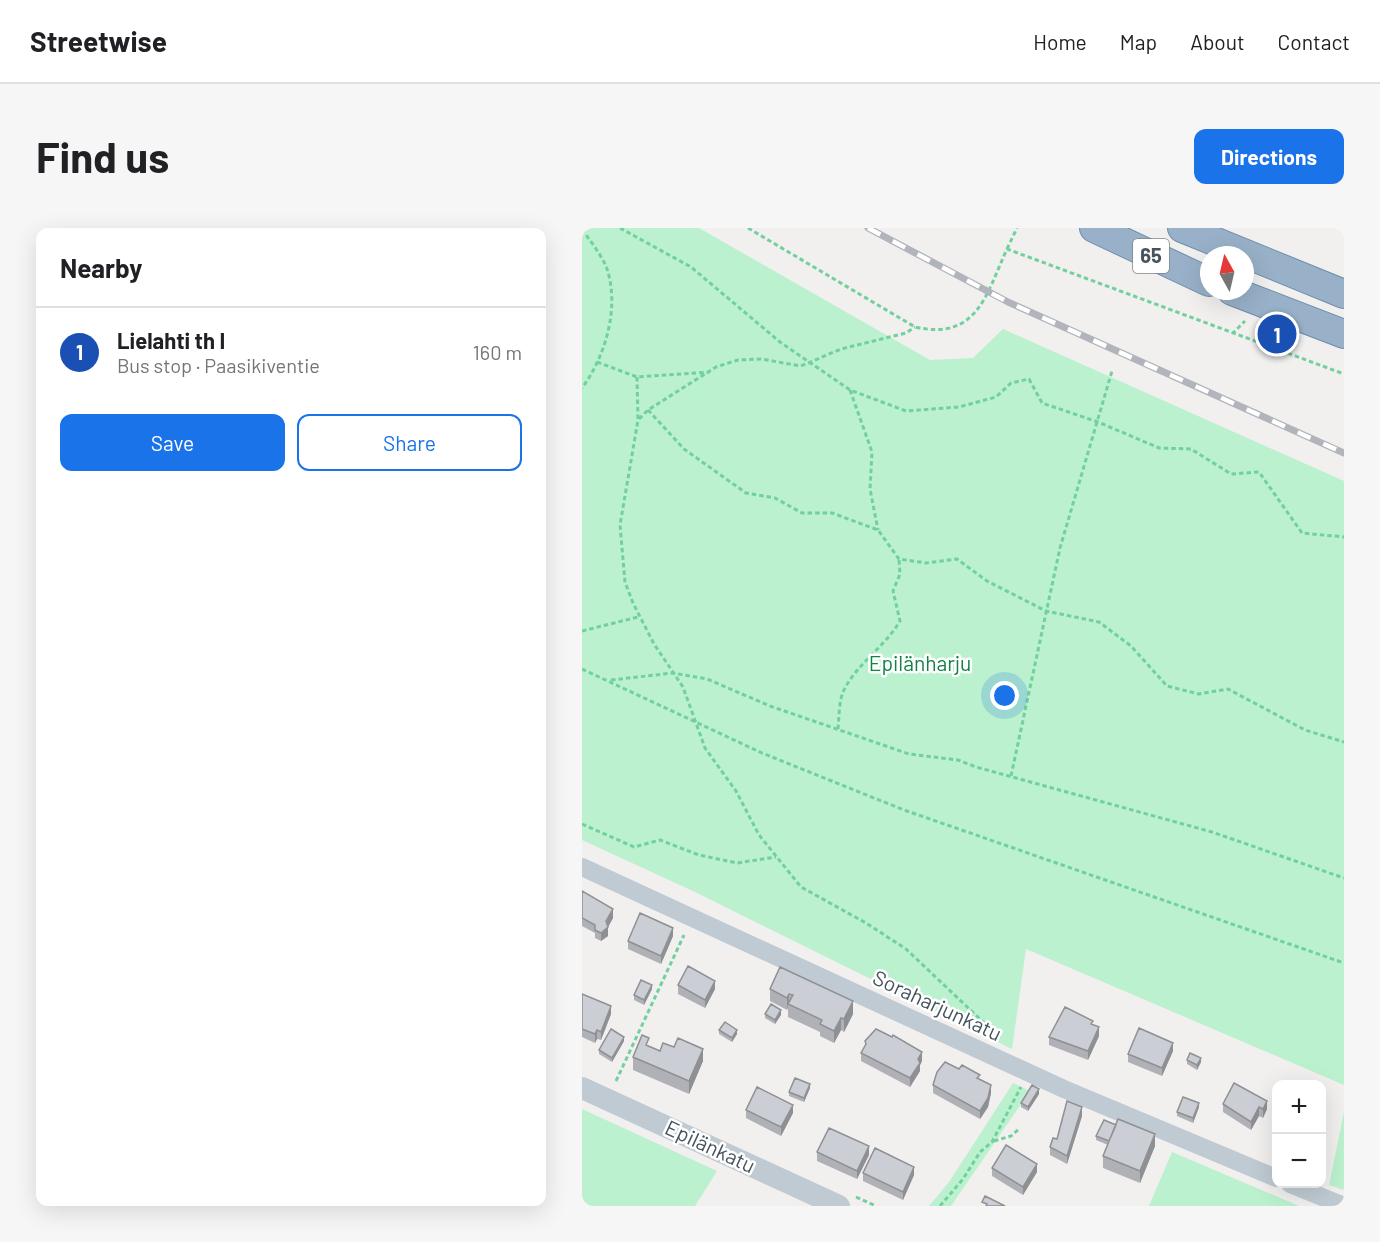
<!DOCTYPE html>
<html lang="en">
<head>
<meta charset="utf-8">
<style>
	body { margin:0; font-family:Barlow,sans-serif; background:#f6f6f6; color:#202124 }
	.controls { position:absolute; right:18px; bottom:18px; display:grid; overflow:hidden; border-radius:12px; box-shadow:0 6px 24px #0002 }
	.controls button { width:54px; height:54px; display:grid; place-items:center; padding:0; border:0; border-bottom:2px solid #e0e0e0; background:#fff; color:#202124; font:30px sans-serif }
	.compass { position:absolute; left:618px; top:18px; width:54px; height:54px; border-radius:50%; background:#fff; box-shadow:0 6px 24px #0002; rotate:352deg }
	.you { position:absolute; left:423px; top:468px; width:21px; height:21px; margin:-15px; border:4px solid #fff; border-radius:50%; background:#1a73e8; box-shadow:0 0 0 9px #1a73e833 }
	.badge { display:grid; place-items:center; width:39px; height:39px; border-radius:50%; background:#1a73e8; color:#fff; font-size:20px; font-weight:700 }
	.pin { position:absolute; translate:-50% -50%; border:3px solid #fff; box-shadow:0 2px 6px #0006 }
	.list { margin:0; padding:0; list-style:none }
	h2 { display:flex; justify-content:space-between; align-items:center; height:78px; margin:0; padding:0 24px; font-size:26px }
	h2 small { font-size:20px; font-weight:400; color:#757577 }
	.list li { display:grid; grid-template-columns:39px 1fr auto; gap:18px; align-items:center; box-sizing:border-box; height:90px; padding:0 24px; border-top:2px solid #e0e0e0 }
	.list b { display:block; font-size:22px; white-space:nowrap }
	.list p { margin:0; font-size:20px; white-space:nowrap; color:#757577 }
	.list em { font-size:20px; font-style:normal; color:#757577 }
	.actions { display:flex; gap:12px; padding:18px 24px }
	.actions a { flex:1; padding:14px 0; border:2px solid #1a73e8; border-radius:12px; text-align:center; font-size:21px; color:#1a73e8 }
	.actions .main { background:#1a73e8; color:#fff }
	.map { position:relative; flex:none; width:762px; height:978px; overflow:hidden; border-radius:12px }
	header { display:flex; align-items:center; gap:36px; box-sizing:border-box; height:84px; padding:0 30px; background:#fff; border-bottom:2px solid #e0e0e0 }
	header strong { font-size:28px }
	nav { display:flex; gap:33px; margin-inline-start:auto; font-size:21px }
	.intro { display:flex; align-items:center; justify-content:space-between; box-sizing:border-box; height:144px; padding:0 36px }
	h1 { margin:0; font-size:42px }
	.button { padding:15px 27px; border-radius:12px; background:#1a73e8; color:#fff; font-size:21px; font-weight:700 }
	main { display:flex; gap:36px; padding:0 36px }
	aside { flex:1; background:#fff; border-radius:12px; box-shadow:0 6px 24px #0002 }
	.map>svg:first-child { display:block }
</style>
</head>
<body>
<header>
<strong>Streetwise</strong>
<nav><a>Home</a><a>Map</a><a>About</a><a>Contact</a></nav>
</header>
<div class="intro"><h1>Find us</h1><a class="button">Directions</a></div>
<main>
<aside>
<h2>Nearby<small></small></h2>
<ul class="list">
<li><span class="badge" style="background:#1a4fb4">1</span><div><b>Lielahti th I</b><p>Bus stop · Paasikiventie</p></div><em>160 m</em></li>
</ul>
<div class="actions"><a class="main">Save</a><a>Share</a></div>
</aside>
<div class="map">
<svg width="762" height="978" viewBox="0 0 762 978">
	<rect width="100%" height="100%" fill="#f2efef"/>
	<path fill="#bbf1ce" d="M 0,0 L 117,0 L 348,132 L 391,130 L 421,101 L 762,253 L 762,857 L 444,721 L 430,821 L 113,664 L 0,612 Z
		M 431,855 L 448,863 L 369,978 L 347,978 L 367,954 Z
		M 0,881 L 135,943 L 113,978 L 0,978 Z
		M 762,884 L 762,960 L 761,962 L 747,957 Z
		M 590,924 L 715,977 L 717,978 L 567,978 Z"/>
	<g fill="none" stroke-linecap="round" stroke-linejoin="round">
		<g stroke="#6f8eac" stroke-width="30">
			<path id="trunk" d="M 512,0 L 627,54
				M 600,0 L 762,66
				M 650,63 L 762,106"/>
		</g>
		<path stroke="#71d19e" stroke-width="3" stroke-dasharray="4.5 3" stroke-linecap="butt" d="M 38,0 L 109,39 L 198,114 L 268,162 L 324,183 L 377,179 L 414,169 L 429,155 L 447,151 L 460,175 L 516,194 L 577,220 L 609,221 L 649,246 L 677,244 L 720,305 L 762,309
			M 166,0 L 333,99 C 395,113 404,67 425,21 L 762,146
			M 0,1 C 8,13 20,27 25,41 C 38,80 23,129 0,160
			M 425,21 L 435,0
			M 650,106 L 663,93
			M 15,134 L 55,149 L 128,144
			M 55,149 L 56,192 L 38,297 L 43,354 L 51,375 L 72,416 L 101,459 L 123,520 L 154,563 L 177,607 L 219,659 L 284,695 L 324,721 L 418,810
			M 268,162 L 290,224 L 288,261 L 296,302
			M 66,182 L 102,221 L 164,265 L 193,270 L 220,285 L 250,285 L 296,302 L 317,331 L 344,335 L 375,331 L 405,353 L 464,383 L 517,394 L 549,418 L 585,458 L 617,466 L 646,461 L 723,502 L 762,514
			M 57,191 L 66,182 L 134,139 L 156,132 L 179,131 L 219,138 L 259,121 L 324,105 L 333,99
			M 0,403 L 56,389
			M 0,441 L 180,525 L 322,582 L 762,735
			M 29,452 L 91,445 L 125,451 L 188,478 L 327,526 L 376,532 L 394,539 L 630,604 L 762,650
			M 256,501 C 257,490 257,474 261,464 C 274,436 302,420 318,393 L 311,363 L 318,346 L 317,331
			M 429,548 L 478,320 L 530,143
			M 0,596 L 52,619 L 78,612 L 117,627 L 155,635 L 194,629
			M 34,853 L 102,707
			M 412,913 L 429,908 L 438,900
			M 274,969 L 294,978
			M 358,978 L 381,951 L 398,924 L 410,914 L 439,859"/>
		<path stroke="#bfcad2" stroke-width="18" d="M 0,639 L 482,861 L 694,950
			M 708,956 L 762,978"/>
		<path stroke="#bfcad2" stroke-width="22" d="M 0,860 L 257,978"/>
		<use href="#trunk" stroke="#98b1c8" stroke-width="28"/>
		<g stroke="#b1b4ba" stroke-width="7">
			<path id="rail" d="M 286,0 L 426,74 L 762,225"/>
		</g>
		<use href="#rail" stroke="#fff" stroke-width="4.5" stroke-dasharray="14" stroke-linecap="butt"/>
	</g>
	<path fill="#afb1b6" d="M 0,663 L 31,690 L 26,699 L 26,708 L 19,713 L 13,710 L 13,705 L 0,698 Z
		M 91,708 L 79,736 L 46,721 L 46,713 Z
		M 198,739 L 271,786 L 262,804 L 259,802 L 252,815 L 238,808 L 238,804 L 206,789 L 206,780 L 205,782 L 188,773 L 188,761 Z
		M 96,757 L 133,761 L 123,780 L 96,766 Z
		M 70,761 L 62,777 L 52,772 L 52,767 Z
		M 0,766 L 29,786 L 19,812 L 15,811 L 13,815 L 0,809 Z
		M 183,786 L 199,787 L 193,796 L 183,790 Z
		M 137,802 L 155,806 L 150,814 L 137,806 Z
		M 517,808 L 506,832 L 467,817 L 467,809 Z
		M 42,813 L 30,834 L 17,826 L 17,822 Z
		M 283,813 L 340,833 L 338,837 L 338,843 L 328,859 L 279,833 L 279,825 L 283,819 Z
		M 67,819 L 78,823 L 92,819 L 121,833 L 107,866 L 51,842 L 51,829 Z
		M 591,823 L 580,848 L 546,834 L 546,826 Z
		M 605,832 L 619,834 L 615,842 L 605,836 Z
		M 398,851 L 409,865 L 406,879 L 398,891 L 351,865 L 351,857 Z
		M 652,855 L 685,881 L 681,890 L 677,888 L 669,902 L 641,884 L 641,876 Z
		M 228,860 L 222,874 L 207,868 L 207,864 Z
		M 457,866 L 446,883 L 439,879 L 439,875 Z
		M 617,879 L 611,895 L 595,888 L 595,884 Z
		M 164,882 L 211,885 L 199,908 L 164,890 Z
		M 500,888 L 485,936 L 468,927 L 468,919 Z
		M 514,908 L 573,918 L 558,955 L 521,940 L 521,928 L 526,917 L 514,912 Z
		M 235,924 L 287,927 L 275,951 L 235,933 Z
		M 410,940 L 455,944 L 441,967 L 410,948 Z
		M 281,945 L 332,947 L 321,972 L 281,953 Z"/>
	<path fill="#8e9094" d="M 31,681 L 31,690 L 26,699 L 26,708 L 19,713 L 19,705 Z
		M 91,700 L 91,708 L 79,736 L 79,728 Z
		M 133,753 L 133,761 L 123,780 L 123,772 Z
		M 70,757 L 70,761 L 62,777 L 62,772 Z
		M 207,766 L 207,777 L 206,776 L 205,782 L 205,770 Z
		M 271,773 L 271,786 L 262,804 L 262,791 Z
		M 29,778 L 29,786 L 19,812 L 19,804 Z
		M 199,782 L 199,787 L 193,796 L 193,792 Z
		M 259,790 L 259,802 L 252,815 L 252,803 Z
		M 517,799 L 517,808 L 506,832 L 506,823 Z
		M 15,802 L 15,811 L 13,815 L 13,806 Z
		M 155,802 L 155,806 L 150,814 L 150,810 Z
		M 42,809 L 42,813 L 30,834 L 30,830 Z
		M 591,815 L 591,823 L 580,848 L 580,840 Z
		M 121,821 L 121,833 L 107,866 L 107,853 Z
		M 340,824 L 340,833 L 338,837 L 338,843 L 328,859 L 328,850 L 336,831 Z
		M 619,830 L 619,834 L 615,842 L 615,837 Z
		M 228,856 L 228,860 L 222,874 L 222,870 Z
		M 409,857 L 409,865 L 406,879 L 398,891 L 398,883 Z
		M 457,861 L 457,866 L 446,883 L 446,879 Z
		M 685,873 L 685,881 L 681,890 L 681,881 Z
		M 617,875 L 617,879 L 611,895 L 611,890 Z
		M 211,877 L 211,885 L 199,908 L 199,899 Z
		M 500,879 L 500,888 L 485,936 L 485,928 Z
		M 677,879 L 677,888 L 669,902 L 669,894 Z
		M 743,903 L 743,911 L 740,919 L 740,910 Z
		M 573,906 L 573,918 L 558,955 L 558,943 Z
		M 287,918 L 287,927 L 275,951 L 275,943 Z
		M 455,936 L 455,944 L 441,967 L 441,959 Z
		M 332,939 L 332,947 L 321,972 L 321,964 Z"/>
	<path fill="#cbced4" stroke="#8e9094" stroke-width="1.5" d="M 0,663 L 31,681 L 24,693 L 26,699 L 19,705 L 13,702 L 13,697 L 0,690 Z
		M 58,685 L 91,700 L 79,728 L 46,713 Z
		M 106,738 L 133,753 L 123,772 L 96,757 Z
		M 198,739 L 271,773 L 262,791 L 259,790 L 252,803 L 238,796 L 240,792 L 206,776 L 211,767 L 207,766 L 205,770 L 188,761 Z
		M 59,752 L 70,757 L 62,772 L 52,767 Z
		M 0,766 L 29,778 L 19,804 L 15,802 L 13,806 L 0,801 Z
		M 189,776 L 199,782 L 193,792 L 183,786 Z
		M 483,779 L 511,793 L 509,796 L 517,799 L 506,823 L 467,809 Z
		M 143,794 L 155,802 L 150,810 L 137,802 Z
		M 557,800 L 591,815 L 580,840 L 546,826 Z
		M 29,801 L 42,809 L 30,830 L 17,822 Z
		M 294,801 L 310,809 L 311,807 L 340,824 L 336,831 L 338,835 L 328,850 L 279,825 L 284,816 L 283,813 Z
		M 60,807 L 67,810 L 64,817 L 78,823 L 81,815 L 92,819 L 96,810 L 121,821 L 107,853 L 51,829 Z
		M 608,825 L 619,830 L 615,837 L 605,832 Z
		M 363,834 L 377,841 L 380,837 L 398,847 L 395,850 L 409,857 L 406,870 L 398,883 L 351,857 L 355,844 Z
		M 213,850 L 228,856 L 222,870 L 207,864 Z
		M 652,855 L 685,873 L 681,881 L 677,879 L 669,894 L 641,876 Z
		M 450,857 L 457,861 L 446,879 L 439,875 Z
		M 175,859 L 211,877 L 199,899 L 164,882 Z
		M 601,869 L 617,875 L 611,890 L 595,884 Z
		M 485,873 L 500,879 L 485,928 L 468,919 L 471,910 L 475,911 Z
		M 536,891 L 573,906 L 558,943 L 521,928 Z
		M 522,892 L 534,897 L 527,913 L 514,908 Z
		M 247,900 L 287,918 L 275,943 L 235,924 Z
		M 740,902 L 743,903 L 740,910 Z
		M 424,917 L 455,936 L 441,959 L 410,940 Z
		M 293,920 L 332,939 L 321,964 L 281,945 Z
		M 403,968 L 423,978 L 404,978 L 405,976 L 400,974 Z"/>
	<g text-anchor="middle" stroke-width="5" stroke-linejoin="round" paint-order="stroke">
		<rect fill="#fff" stroke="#7e878e" stroke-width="1.5" x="551" y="11" width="36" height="34" rx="4.5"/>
		<g font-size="20" font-weight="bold" fill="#46535d">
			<text x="569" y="35">65</text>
		</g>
		<g font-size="21" fill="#138247" stroke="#fff">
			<text x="338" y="443">Epilänharju</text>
		</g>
		<g font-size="21" fill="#46535d" stroke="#fff">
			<text transform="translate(355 778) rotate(25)" y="7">Soraharjunkatu</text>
			<text transform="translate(128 919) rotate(25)" y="7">Epilänkatu</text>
		</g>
	</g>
</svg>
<div class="controls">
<button>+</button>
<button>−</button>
</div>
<svg class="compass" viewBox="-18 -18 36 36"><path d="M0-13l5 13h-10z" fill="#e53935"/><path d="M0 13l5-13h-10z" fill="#757577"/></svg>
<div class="you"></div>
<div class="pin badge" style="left:695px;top:106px;background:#1a4fb4">1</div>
</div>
</main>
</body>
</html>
